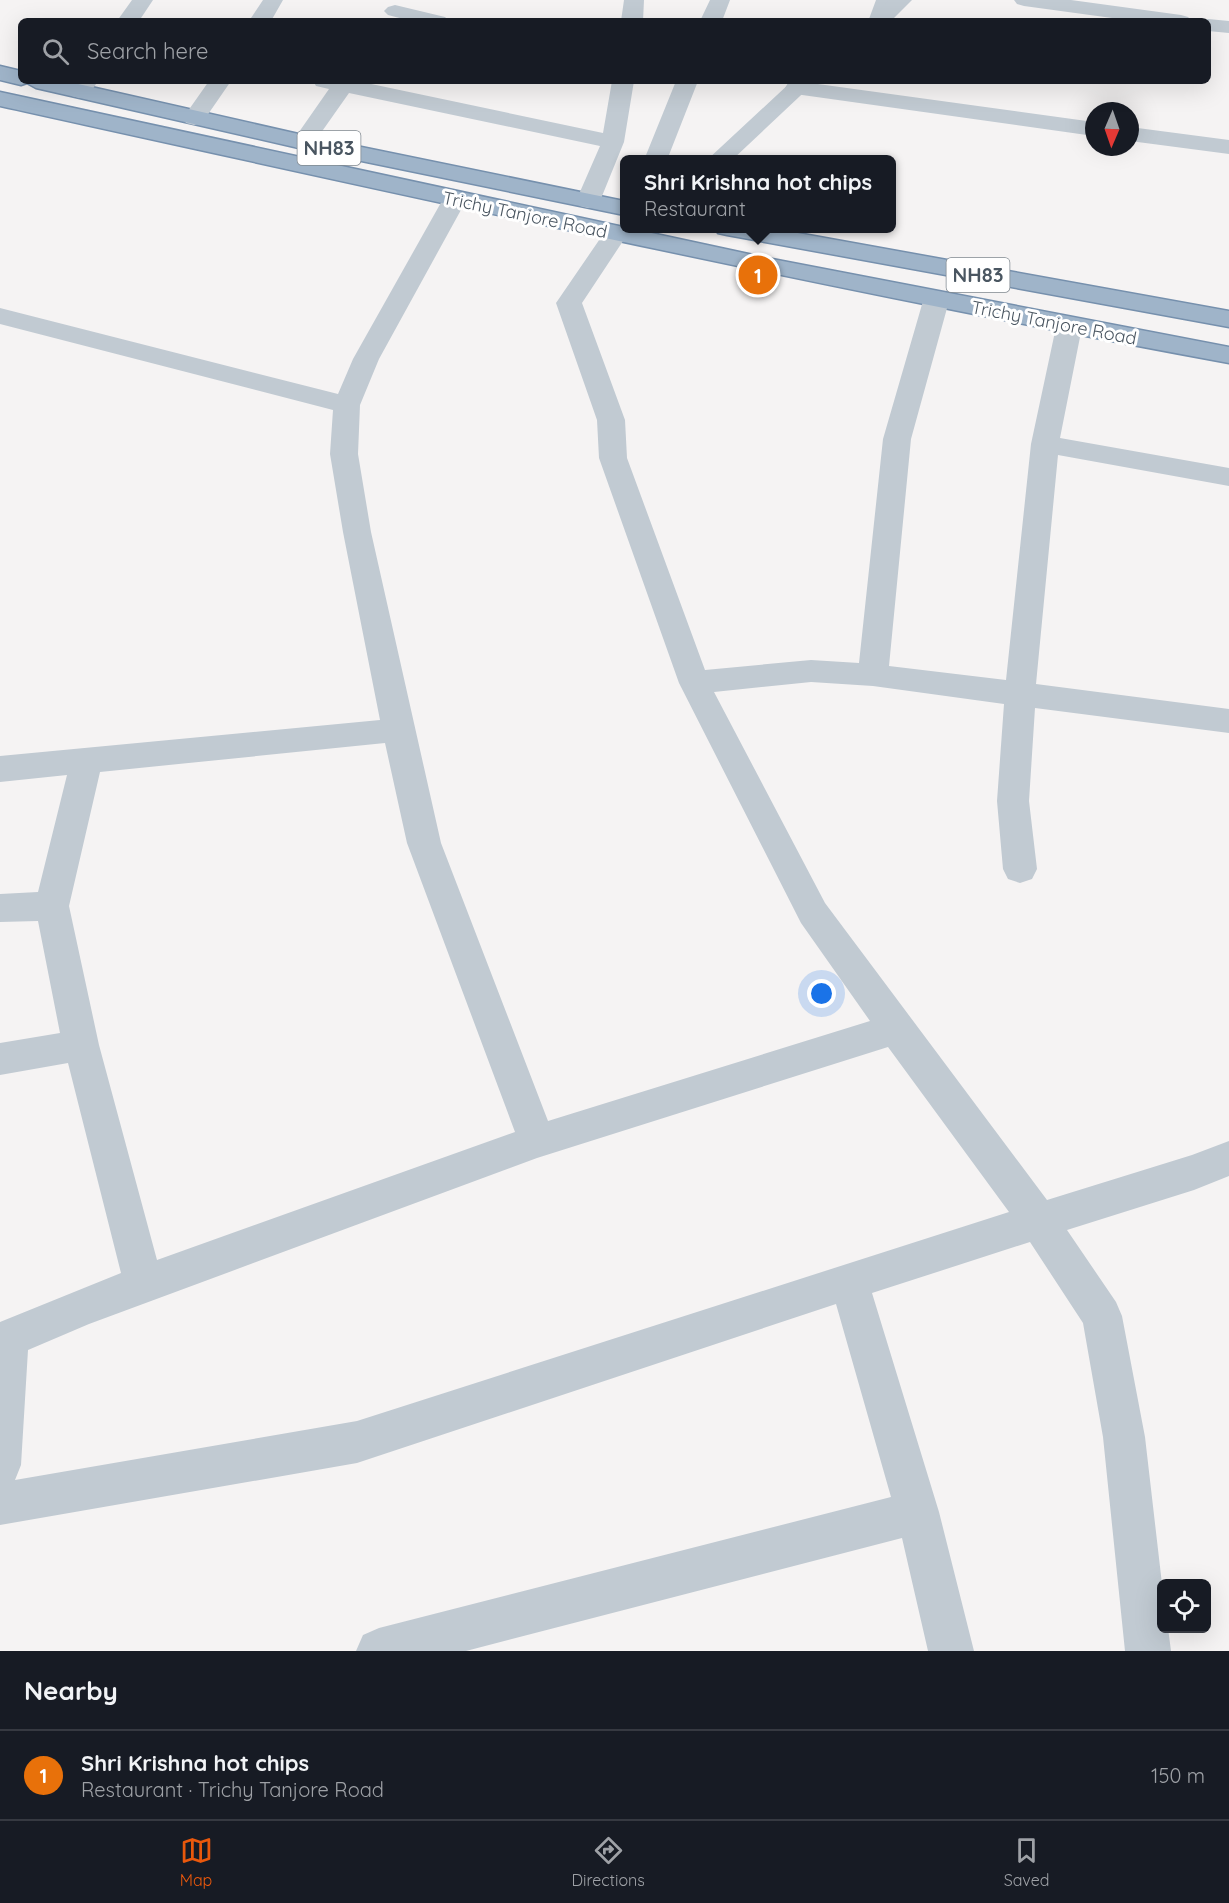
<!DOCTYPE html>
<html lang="en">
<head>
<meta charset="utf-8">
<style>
	body { margin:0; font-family:Quicksand,sans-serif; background:#20242c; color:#f1f3f6 }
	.controls { position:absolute; right:18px; bottom:18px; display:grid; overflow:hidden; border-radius:9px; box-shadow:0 6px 24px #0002 }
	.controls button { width:54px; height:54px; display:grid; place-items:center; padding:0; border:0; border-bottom:2px solid #363941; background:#171b24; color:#f1f3f6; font:30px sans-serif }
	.compass { position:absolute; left:1085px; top:102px; width:54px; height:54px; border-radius:50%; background:#171b24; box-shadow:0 6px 24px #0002; rotate:182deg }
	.you { position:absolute; left:822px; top:994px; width:21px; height:21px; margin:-15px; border:4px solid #fff; border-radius:50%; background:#1a73e8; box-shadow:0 0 0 9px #1a73e833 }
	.badge { display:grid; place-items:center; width:39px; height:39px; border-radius:50%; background:#ea580c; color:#fff; font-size:20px; font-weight:700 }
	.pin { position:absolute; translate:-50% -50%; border:3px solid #fff; box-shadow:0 2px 6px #0006 }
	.popup { position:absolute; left:620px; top:155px; width:276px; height:78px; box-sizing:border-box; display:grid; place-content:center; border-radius:9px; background:#171b24; filter:drop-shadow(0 2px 4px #0005); font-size:20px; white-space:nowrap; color:#9ea1a6 }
	.popup b { font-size:22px; color:#f1f3f6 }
	.popup::after { content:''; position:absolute; left:50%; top:100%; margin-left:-12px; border:12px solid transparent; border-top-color:#171b24 }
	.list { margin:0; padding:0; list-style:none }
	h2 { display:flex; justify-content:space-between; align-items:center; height:78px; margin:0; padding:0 24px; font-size:26px }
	h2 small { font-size:20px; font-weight:400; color:#9ea1a6 }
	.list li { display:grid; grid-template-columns:39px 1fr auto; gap:18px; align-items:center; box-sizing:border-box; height:90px; padding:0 24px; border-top:2px solid #363941 }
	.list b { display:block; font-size:22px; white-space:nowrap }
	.list p { margin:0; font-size:20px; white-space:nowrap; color:#9ea1a6 }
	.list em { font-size:20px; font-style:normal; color:#9ea1a6 }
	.icon { flex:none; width:33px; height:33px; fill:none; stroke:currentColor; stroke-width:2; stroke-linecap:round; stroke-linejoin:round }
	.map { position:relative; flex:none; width:1229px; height:1651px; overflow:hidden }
	.search { position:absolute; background:#171b24; box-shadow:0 6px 24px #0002; left:18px; right:18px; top:18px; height:66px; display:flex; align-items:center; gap:15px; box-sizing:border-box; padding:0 21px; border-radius:9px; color:#9ea1a6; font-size:22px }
	.sheet { height:168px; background:#171b24 }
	nav { display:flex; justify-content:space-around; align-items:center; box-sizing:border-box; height:84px; border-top:2px solid #363941; background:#171b24; font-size:16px; color:#9ea1a6 }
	nav a { display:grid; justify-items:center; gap:3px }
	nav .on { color:#ea580c }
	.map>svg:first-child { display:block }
</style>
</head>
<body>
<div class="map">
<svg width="1229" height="1651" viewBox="0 0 1229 1651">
	<rect width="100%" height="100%" fill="#f5f3f3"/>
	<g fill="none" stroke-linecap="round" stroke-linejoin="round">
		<g stroke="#7690ad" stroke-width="3">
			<path id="trunk" d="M 0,66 L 21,71 L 21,81 L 65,81 L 303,135 L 624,201 L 624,215 L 303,149 L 36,88 L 27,83 L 21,85 L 0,80 Z
				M 0,92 L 767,258 L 1229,347 L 1229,363 C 817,287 409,196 0,106 Z
				M 715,228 L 770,228 L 1229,311 L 1229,327 L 727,235 L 718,233 Z"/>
		</g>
		<path fill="#c1cad2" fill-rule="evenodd" d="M 132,0 L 153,0 L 139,21 L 117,21 Z
			M 263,0 L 283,0 L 271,21 L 249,21 Z
			M 624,0 L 644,0 L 643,21 L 621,21 Z
			M 710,0 L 730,0 L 722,21 L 700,21 Z
			M 876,0 L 896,0 L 889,21 L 871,21 L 869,19 Z
			M 1014,0 L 1071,0 L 1181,15 L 1188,17 L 1192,21 L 1134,21 L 1024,6 L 1017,4 Z
			M 395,5 L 445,17 L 449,21 L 411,21 L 388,15 L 384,11 L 388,7 Z
			M 1208,19 L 1229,21 L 1229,33 L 1208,31 L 1208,21 L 1200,21 Z
			M 76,81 L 98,81 L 88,96 L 80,98 L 72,96 L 69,91 Z
			M 209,81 L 231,81 L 202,123 L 194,125 L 186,123 L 183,118 Z
			M 313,81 L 357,81 L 603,133 L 612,81 L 634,81 L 624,142 L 600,201 L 596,206 L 588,208 L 580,206 L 576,201 L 600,146 L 349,93 L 311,147 L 303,149 L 295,147 L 292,142 L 329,89 L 316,86 Z
			M 676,81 L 698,81 L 667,160 L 644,160 Z
			M 796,81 L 1094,122 L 1094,136 L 788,93 L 785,88 L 788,83 Z
			M 1130,127 L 1229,140 L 1229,154 L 1130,141 Z
			M 455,192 L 463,194 L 467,199 L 379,359 L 360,405 L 358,454 L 371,532 L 441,843 L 548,1121 L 870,1021 L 801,923 L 679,683 L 599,458 L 597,420 L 556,303 L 606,230 L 615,228 L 624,230 L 627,235 L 582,303 L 625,420 L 627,458 L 705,670 L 811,660 L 859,663 L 883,439 L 923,301 L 927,296 L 936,293 L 945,296 L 949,301 L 911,439 L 889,666 L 1006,680 L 1031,444 L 1056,327 L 1060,321 L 1069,319 L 1078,321 L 1082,327 L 1060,438 L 1229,468 L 1229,486 L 1058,455 L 1036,684 L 1229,709 L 1229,733 L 1035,708 L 1029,801 L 1037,869 L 1032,879 L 1020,883 L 1008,879 L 1003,869 L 997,801 L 1004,704 L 873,686 L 811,682 L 714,692 L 825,903 L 1047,1200 L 1192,1155 L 1229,1141 L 1229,1176 L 1194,1190 L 1067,1230 L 1116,1302 L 1122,1316 L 1145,1437 L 1162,1584 L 1162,1628 L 1168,1628 L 1171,1651 L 1125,1651 L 1103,1437 L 1083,1323 L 1030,1242 L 872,1293 L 939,1512 L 974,1651 L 928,1651 L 902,1538 L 466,1651 L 356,1651 L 363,1635 L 379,1628 L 891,1497 L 836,1304 L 357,1463 L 0,1525 L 0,1322 L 121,1273 L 68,1063 L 0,1075 L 0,1043 L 60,1033 L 38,921 L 0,922 L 0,894 L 38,892 L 67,775 L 0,782 L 0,756 L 380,720 L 343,532 L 330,454 L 333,410 L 0,324 L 0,308 L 338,394 L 353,359 L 443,199 L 447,194 ZM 385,743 L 407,843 L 515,1132 L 157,1260 L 99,1045 L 69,906 L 100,772 ZM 888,1047 L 1009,1212 L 357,1421 L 15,1480 L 21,1465 L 28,1350 L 89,1324 L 537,1158 Z"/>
		<path fill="#c1cad2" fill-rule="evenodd" d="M 890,0 L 912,0 L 891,21 L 867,21 Z
			M 792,81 L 816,81 L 732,160 L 707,160 Z"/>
		<use href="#trunk" fill="#9fb4c9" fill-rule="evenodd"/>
	</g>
	<g text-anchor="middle" stroke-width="6" stroke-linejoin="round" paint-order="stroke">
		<g font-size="18" fill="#4a5661" stroke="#fff">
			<text transform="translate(525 215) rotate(12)" y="6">Trichy Tanjore Road</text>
			<text transform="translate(1054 323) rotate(11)" y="6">Trichy Tanjore Road</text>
		</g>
		<g fill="#fff" stroke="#808990" stroke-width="1.5">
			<rect x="297.5" y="131" width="63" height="34" rx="4.5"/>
			<rect x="946.5" y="258" width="63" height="34" rx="4.5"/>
		</g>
		<g font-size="20" font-weight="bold" fill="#4a5661">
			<text x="329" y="155">NH83</text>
			<text x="978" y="282">NH83</text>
		</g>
	</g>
</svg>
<div class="controls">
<button><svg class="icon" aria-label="locate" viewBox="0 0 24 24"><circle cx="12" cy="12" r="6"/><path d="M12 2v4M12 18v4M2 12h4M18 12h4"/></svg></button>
</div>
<svg class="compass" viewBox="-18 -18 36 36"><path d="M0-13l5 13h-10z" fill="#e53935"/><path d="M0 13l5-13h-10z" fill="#9ea1a6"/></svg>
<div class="you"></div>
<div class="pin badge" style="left:758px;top:275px;background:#e8710a">1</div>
<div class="popup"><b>Shri Krishna hot chips</b>Restaurant</div>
<div class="search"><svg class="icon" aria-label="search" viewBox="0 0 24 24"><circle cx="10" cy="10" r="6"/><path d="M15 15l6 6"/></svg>Search here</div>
</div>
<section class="sheet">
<h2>Nearby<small></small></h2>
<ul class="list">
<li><span class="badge" style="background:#e8710a">1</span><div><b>Shri Krishna hot chips</b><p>Restaurant · Trichy Tanjore Road</p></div><em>150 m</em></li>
</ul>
</section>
<nav>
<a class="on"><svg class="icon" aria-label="map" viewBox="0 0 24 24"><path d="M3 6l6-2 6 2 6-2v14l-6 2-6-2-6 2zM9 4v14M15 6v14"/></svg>Map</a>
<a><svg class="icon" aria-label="directions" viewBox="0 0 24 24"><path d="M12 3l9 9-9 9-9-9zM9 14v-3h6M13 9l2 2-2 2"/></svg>Directions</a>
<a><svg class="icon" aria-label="saved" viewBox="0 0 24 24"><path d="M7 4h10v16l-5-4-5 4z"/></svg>Saved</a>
</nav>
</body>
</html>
